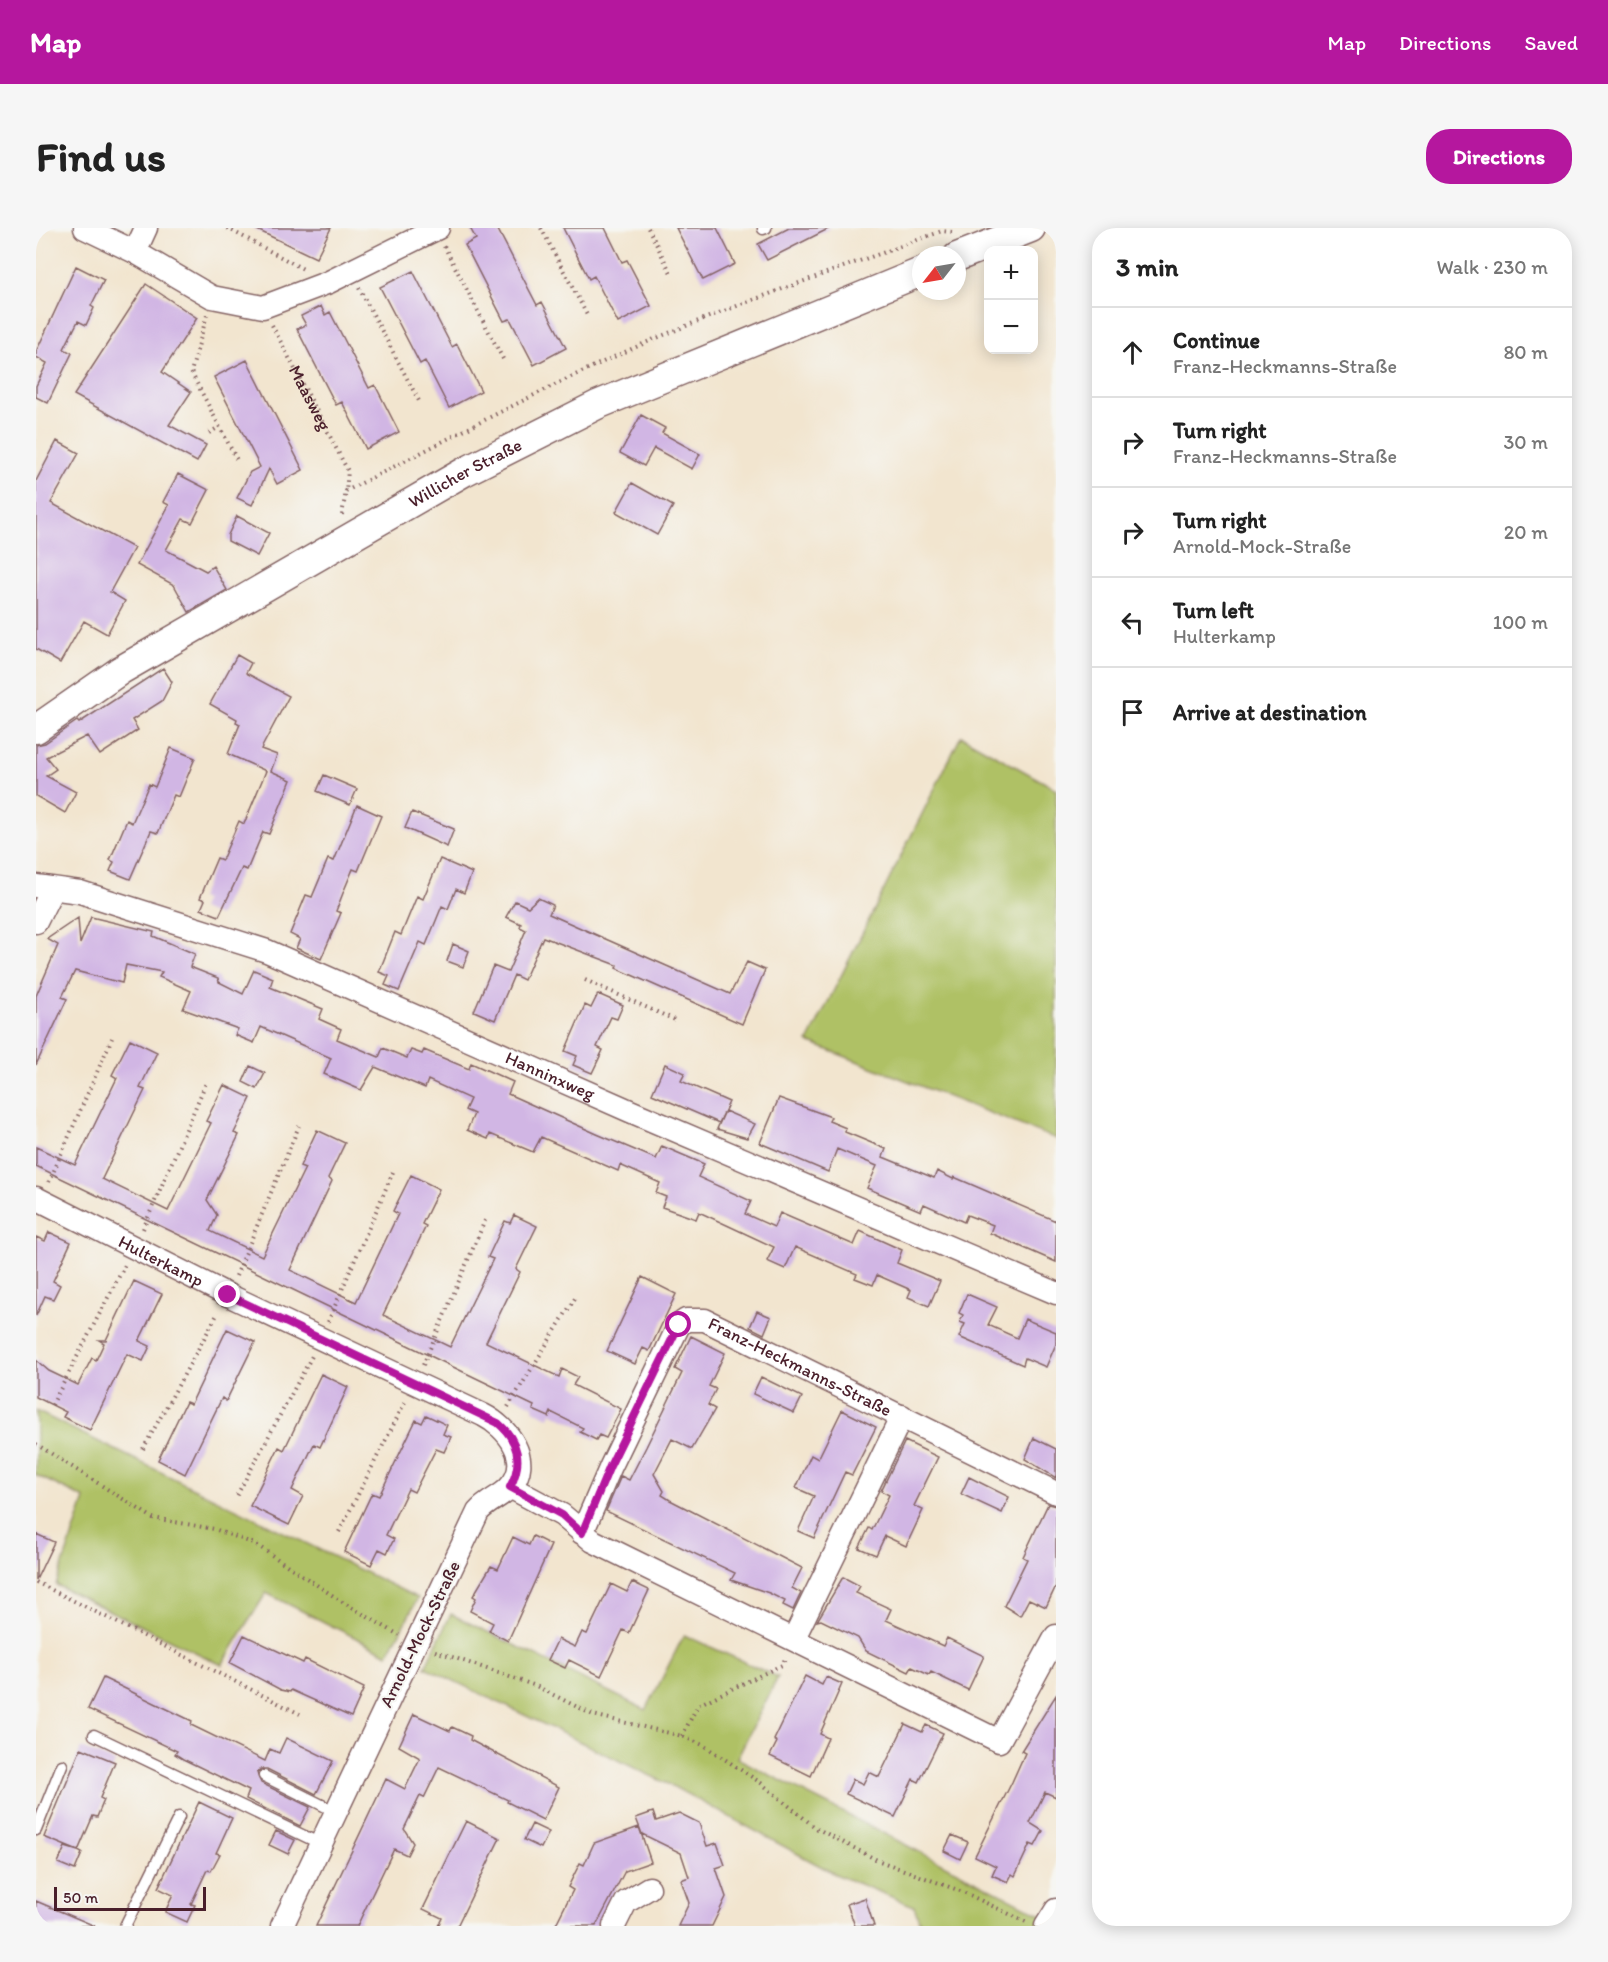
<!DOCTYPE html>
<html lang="en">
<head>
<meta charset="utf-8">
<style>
	body { margin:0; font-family:Itim,sans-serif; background:#f6f6f6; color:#222 }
	.controls { position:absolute; right:18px; top:18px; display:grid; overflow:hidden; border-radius:12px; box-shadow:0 3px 15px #0003 }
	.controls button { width:54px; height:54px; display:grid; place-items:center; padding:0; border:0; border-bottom:2px solid #e0e0e0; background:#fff; color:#222; font:30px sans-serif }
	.compass { position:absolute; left:876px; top:18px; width:54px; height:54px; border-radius:50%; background:#fff; box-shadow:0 3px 15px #0003; rotate:239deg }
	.scale { position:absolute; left:18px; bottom:15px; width:152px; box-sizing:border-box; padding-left:6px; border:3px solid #4a1f2b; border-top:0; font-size:16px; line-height:21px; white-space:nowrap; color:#4a1f2b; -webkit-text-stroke:4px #f6f6f2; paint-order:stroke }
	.stop { position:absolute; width:18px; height:18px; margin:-14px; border:4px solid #b5179e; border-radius:50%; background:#fff }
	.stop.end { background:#b5179e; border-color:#fff; box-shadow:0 2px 6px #0008 }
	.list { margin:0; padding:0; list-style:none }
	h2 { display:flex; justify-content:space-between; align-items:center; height:78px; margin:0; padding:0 24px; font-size:26px }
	h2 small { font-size:20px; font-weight:400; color:#767676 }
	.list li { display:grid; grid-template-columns:39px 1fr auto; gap:18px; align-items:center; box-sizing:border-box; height:90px; padding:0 24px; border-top:2px solid #e0e0e0 }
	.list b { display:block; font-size:22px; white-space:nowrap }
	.list p { margin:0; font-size:20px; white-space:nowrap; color:#767676 }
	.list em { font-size:20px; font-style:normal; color:#767676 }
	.icon { flex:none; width:33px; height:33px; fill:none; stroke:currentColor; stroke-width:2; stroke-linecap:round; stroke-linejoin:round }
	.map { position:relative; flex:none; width:1020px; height:1698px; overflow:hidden; border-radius:24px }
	header { display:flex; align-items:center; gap:36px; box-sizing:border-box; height:84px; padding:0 30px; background:#b5179e; color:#fff }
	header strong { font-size:28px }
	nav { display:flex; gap:33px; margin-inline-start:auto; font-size:21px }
	.intro { display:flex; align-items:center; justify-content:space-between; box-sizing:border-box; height:144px; padding:0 36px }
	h1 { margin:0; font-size:42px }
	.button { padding:15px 27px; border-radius:24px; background:#b5179e; color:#fff; font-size:21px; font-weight:700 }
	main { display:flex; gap:36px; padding:0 36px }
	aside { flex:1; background:#fff; border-radius:24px; box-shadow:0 3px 15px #0003 }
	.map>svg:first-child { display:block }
</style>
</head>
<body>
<header>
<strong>Map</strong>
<nav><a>Map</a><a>Directions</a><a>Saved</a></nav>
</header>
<div class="intro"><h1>Find us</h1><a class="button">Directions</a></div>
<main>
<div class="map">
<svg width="1020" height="1698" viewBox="0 0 1020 1698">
	<rect width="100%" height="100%" fill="#f6f6f2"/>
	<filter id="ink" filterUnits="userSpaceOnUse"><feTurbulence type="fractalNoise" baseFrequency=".0167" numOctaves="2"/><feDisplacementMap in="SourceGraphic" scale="12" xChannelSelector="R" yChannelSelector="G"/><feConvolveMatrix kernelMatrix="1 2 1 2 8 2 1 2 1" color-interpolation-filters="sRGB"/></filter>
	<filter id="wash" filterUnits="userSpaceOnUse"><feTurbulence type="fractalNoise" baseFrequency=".008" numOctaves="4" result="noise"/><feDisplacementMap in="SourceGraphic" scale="24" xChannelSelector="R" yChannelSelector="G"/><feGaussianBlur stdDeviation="1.35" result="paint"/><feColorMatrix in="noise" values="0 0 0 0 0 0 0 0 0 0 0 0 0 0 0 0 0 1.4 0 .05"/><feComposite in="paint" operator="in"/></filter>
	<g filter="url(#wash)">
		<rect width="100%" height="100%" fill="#f2e5cf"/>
		<path fill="#afc165" stroke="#7c7048" stroke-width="1.5" d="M 925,508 L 1020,561 L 1020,911 L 772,814 Z
			M 0,1183 L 382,1370 L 352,1426 L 230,1365 L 186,1437 L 20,1357 L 49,1271 L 0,1247 Z
			M 415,1386 L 610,1482 L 648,1407 L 742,1449 L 701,1530 L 1008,1688 L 1002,1698 L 885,1698 L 878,1678 L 799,1646 L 640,1560 L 389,1439 Z"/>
		<g id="blocks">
			<path fill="#d1b6e4" d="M 217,0 L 295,0 L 280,30 Z
				M 434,0 L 461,0 L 501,77 L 506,74 L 530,120 L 498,137 L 474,91 L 468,93 L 429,17 L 440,11 Z
				M 527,0 L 569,0 L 586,34 L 591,32 L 615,78 L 582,95 L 558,48 L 553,51 Z
				M 640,0 L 681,0 L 699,36 L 667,52 Z
				M 753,0 L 794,0 L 731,32 L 722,16 Z
				M 40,38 L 68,52 L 55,78 L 58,80 L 50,97 L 42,93 L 28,121 L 36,125 L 12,175 L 0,169 L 0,158 L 11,135 L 0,129 L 0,124 Z
				M 377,43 L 416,119 L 421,116 L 445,163 L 413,180 L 389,133 L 384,136 L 344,59 Z
				M 110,56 L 161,90 L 126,144 L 155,164 L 133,197 L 170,217 L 161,234 L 38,167 Z
				M 285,78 L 289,87 L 294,84 L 333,160 L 339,157 L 363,204 L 330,221 L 306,174 L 300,177 L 261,101 L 270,97 L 265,88 Z
				M 211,132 L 267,242 L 241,256 L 233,241 L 216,277 L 201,270 L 214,244 L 224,239 L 178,149 Z
				M 605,187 L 629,200 L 626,205 L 664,226 L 656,241 L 618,220 L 608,238 L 584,225 Z
				M 21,213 L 43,225 L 15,275 L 98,320 L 74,364 L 89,373 L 71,406 L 48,393 L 24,435 L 0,421 L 0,253 Z
				M 142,246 L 173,262 L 156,295 L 147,291 L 130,322 L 170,343 L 177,338 L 191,362 L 153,384 L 138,357 L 101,337 L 133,277 L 127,274 Z
				M 596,255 L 637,278 L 621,307 L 580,284 Z
				M 201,288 L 233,305 L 221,328 L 192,313 L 192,307 Z
				M 201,427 L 215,435 L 210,445 L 253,468 L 225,521 L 241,527 L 235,543 L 255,552 L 233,606 L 227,604 L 211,642 L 206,640 L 183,688 L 165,681 L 169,672 L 164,670 L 181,630 L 186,632 L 203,593 L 208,596 L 230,543 L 192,526 L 204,496 L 200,494 L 201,491 L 174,476 Z
				M 127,440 L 136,454 L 126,473 L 96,492 L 102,502 L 64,527 L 51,508 L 10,529 L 20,541 L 10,548 L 40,564 L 29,585 L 0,568 L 0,517 L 9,515 L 41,493 L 43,495 Z
				M 135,520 L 159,530 L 143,569 L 138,567 L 122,605 L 115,603 L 94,651 L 74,643 L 78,634 L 74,632 L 91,592 L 96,595 L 113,556 L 119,559 Z
				M 288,547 L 321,561 L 314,577 L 281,563 Z
				M 321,577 L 345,588 L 322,643 L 317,641 L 309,660 L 300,683 L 305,685 L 285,731 L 260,720 L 264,711 L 254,706 L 270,667 L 276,669 L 292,631 L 298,633 Z
				M 376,584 L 418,601 L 411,619 L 369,600 Z
				M 404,631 L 436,645 L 428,665 L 420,661 L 412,681 L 406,678 L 390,717 L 384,714 L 363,763 L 349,757 L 353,748 L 343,744 L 359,704 L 365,707 L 381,668 L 387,671 Z
				M 502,670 L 517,677 L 513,686 L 694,766 L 711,734 L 729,742 L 706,796 L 580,740 L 581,737 L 507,709 L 488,752 L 478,747 L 459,792 L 438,783 L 457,738 L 472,744 L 490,702 L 484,699 L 485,696 L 470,689 L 479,673 L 492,679 Z
				M 55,689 L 118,704 L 117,708 L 159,726 L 154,739 L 182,750 L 183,754 L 207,766 L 218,742 L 237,750 L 234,759 L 287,781 L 283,791 L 305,801 L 301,811 L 343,829 L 347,820 L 371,830 L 375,822 L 386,826 L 388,822 L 433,841 L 435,835 L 477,854 L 472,866 L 561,906 L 620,931 L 626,918 L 668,936 L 662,949 L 715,973 L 709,986 L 738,999 L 744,985 L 818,1017 L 824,1003 L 866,1022 L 861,1035 L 904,1053 L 893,1078 L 872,1069 L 875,1062 L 841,1047 L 837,1057 L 819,1050 L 821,1046 L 759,1019 L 749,1041 L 731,1033 L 738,1019 L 663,984 L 660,991 L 626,979 L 630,969 L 620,965 L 624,955 L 584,937 L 582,943 L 505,909 L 497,924 L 454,906 L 452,911 L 431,902 L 438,886 L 429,882 L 434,871 L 392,852 L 389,860 L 339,839 L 325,862 L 288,846 L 295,830 L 225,799 L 218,815 L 199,807 L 202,801 L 147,781 L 155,763 L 123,749 L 126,744 L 90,737 L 86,755 L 39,743 L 26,769 L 31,771 L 0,837 L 0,768 L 22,717 L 11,711 L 42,690 L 44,716 Z
				M 417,716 L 433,723 L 427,739 L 411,733 Z
				M 562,766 L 587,777 L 581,791 L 575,789 L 561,819 L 567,822 L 556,845 L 537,837 L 541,828 L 529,823 L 549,777 L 555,780 Z
				M 94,811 L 121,824 L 104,860 L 109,862 L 66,951 L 132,983 L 175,895 L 170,893 L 188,857 L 215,870 L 198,905 L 203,907 L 171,972 L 181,987 L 174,1003 L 226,1028 L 269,940 L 264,938 L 281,902 L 309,915 L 292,950 L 296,953 L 254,1042 L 320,1074 L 362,986 L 357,983 L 375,947 L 403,961 L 386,996 L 390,998 L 347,1087 L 414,1119 L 457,1031 L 452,1029 L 469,993 L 474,995 L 478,987 L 501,998 L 480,1041 L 484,1044 L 450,1114 L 523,1149 L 526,1141 L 542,1149 L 537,1157 L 585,1181 L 570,1210 L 563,1207 L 560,1212 L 544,1204 L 547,1200 L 515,1184 L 513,1189 L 497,1182 L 498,1178 L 467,1163 L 0,938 L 0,919 L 39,937 L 81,850 L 76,847 Z
				M 629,836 L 649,845 L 645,853 L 693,874 L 683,895 L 616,866 Z
				M 214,838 L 229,845 L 221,861 L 207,854 Z
				M 743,870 L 795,889 L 793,893 L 810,900 L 809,904 L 850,921 L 847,929 L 898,950 L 901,943 L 917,951 L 918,949 L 1020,993 L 1020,1034 L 954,1005 L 957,997 L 931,987 L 928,994 L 888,976 L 885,983 L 831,960 L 841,938 L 801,921 L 792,944 L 724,915 Z
				M 689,883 L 719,896 L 711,910 L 681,901 Z
				M 13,1004 L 35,1014 L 17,1053 L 24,1057 L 17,1071 L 9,1068 L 0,1088 L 0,1009 L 9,1013 Z
				M 606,1049 L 640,1066 L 613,1123 L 607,1120 L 599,1136 L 571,1123 Z
				M 98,1053 L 126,1066 L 103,1113 L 114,1118 L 107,1133 L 91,1126 L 54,1202 L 27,1189 L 30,1184 L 0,1169 L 0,1132 L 13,1143 L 42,1157 L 56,1130 L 60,1132 L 68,1115 L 63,1112 L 70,1112 Z
				M 931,1066 L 961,1079 L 952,1097 L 981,1110 L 989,1091 L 1020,1104 L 1020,1116 L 1010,1139 L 989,1130 L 987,1137 L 923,1109 L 929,1096 L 924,1094 L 927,1087 L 923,1085 Z
				M 721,1083 L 735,1089 L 728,1106 L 714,1099 Z
				M 191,1101 L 219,1114 L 190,1173 L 186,1170 L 149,1246 L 122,1232 L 150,1174 L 155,1176 Z
				M 655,1108 L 689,1125 L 673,1158 L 680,1161 L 672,1177 L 679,1181 L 656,1221 L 636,1211 L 618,1246 L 628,1263 L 626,1267 L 634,1272 L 766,1340 L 756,1360 L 765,1365 L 757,1382 L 747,1377 L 749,1373 L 733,1365 L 695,1352 L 699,1345 L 570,1283 L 585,1248 L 593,1252 L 610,1219 L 646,1145 L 639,1141 Z
				M 285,1146 L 312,1159 L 284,1219 L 278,1216 L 256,1262 L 267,1268 L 253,1297 L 214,1278 L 243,1219 L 248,1222 Z
				M 725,1149 L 766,1169 L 758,1185 L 717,1166 Z
				M 806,1182 L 840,1199 L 816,1247 L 809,1244 L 778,1310 L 762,1303 L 778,1268 L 760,1260 L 775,1227 L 782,1231 Z
				M 390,1187 L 411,1197 L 407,1206 L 415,1209 L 408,1224 L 400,1221 L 378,1264 L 372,1261 L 350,1307 L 358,1311 L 351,1325 L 343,1321 L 335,1337 L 308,1324 L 336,1265 L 343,1268 L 380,1192 L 386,1195 Z
				M 998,1210 L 1020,1221 L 1020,1250 L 989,1231 Z
				M 869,1213 L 902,1229 L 878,1278 L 887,1282 L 870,1318 L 849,1308 L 840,1327 L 823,1320 L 833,1300 L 836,1302 L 853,1267 L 845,1263 Z
				M 933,1249 L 973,1269 L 966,1285 L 925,1266 Z
				M 1012,1276 L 1020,1278 L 1020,1358 L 1010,1379 L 993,1371 L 984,1388 L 968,1378 L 991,1331 L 987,1329 Z
				M 0,1306 L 18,1314 L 0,1352 Z
				M 497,1308 L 515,1317 L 472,1413 L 453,1403 L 457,1395 L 434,1383 L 440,1370 L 437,1368 L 455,1338 L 462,1341 L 477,1309 L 493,1317 Z
				M 807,1349 L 824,1358 L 820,1365 L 855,1381 L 850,1392 L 907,1418 L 911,1410 L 948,1428 L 932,1462 L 895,1444 L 893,1447 L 876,1439 L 873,1444 L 830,1423 L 822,1410 L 785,1392 L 781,1393 Z
				M 596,1354 L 613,1362 L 593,1405 L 587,1402 L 565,1448 L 533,1432 L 529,1440 L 512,1432 L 522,1411 L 539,1419 L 546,1404 L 551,1406 L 575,1356 L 591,1364 Z
				M 208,1407 L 267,1435 L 269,1431 L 328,1460 L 315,1489 L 255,1462 L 254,1464 L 245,1462 L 194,1435 Z
				M 769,1448 L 786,1457 L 790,1449 L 806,1456 L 784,1506 L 792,1510 L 775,1548 L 734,1528 L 741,1514 L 738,1512 Z
				M 67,1450 L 156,1493 L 155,1497 L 229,1533 L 234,1521 L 243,1525 L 250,1510 L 297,1533 L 280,1566 L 231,1541 L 224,1541 L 221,1545 L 225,1555 L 274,1579 L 264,1598 L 210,1571 L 213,1563 L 147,1531 L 139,1526 L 141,1523 L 52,1481 Z
				M 1020,1467 L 1020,1569 L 1009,1564 L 994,1595 L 1007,1603 L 999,1618 L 994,1616 L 979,1648 L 976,1646 L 972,1654 L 956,1647 L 960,1638 L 939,1628 L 976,1554 L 989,1525 L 985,1523 Z
				M 378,1486 L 414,1503 L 416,1499 L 435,1508 L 434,1512 L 523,1559 L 507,1592 L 471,1574 L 472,1572 L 403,1539 L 388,1570 L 384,1568 L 368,1601 L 377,1615 L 371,1627 L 358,1621 L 321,1698 L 280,1698 L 350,1551 L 369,1561 L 384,1530 L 363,1518 Z
				M 869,1496 L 886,1504 L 890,1497 L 907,1505 L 883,1554 L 877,1551 L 859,1589 L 810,1566 L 817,1551 L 827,1556 L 833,1544 L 843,1549 Z
				M 45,1520 L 79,1534 L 64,1570 L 68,1572 L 61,1589 L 57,1588 L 42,1623 L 46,1625 L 39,1642 L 22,1635 L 29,1619 L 42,1623 L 8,1609 Z
				M 163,1574 L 196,1590 L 180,1625 L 184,1626 L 175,1643 L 171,1642 L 155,1676 L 159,1677 L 151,1694 L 129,1684 L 137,1667 L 122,1660 Z
				M 617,1584 L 620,1593 L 643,1585 L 663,1595 L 671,1618 L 681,1615 L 689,1637 L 680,1640 L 690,1669 L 676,1698 L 642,1698 L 653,1675 L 645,1652 L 653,1649 L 645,1625 L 606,1606 L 600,1590 Z
				M 430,1593 L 464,1610 L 421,1698 L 402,1698 L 406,1690 L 387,1681 Z
				M 496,1596 L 513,1604 L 505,1620 L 488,1612 Z
				M 603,1599 L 615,1634 L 589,1643 L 560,1698 L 519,1698 L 537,1662 L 532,1659 L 544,1635 L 548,1637 L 558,1615 Z
				M 240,1603 L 259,1612 L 252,1626 L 233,1617 Z
				M 916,1607 L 932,1614 L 924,1631 L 908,1623 Z
				M 829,1670 L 838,1698 L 819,1698 L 811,1676 Z
				M 0,1673 L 59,1698 L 0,1698 Z"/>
		</g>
	</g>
	<g filter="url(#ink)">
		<use href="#blocks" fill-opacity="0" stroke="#856464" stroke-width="1.5"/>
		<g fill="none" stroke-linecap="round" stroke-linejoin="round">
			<g stroke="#856464" stroke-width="13">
				<path id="service" d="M 727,1 L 730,0
					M 58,1507 L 285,1616
					M 228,1548 L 298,1583
					M 0,1602 L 26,1537
					M 89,1698 L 143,1589"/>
			</g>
			<g stroke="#856464" stroke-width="25">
				<g id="minor">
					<path d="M 49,0 L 99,24 L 176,69 L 227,79 L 293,54 L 402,0"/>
					<path d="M 99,24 L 110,0"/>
					<path id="s2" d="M 0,658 L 44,664 L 231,723 L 594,883 L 1020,1065"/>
					<path d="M 0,694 L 16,662"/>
					<path id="s3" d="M 0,970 L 192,1067 L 447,1187 C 471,1199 498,1232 474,1259 C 465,1269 451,1273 442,1284 L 246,1698"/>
					<path d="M 474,1259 L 526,1287 L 557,1313 L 963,1513 L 1020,1408"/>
					<path id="s4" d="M 546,1305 L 575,1238 L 643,1097 L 650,1092 L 669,1092 L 1020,1265"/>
					<path d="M 758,1410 L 866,1188"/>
					<path d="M 578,1698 L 590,1674 L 613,1660"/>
					<path d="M 1010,1698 L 1020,1682"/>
				</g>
			</g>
			<g stroke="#856464" stroke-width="31">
				<g id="tertiary">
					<path d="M 921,29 L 995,0"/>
					<path id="s5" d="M 0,501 L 85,442 L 428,244 L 561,177 L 885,44"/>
				</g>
			</g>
			<g stroke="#856464" stroke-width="4" stroke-dasharray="1.5 4.5" stroke-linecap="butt">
				<path d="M 191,0 L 269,42"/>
				<path d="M 505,0 L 551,87"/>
				<path d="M 612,0 L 635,45"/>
				<path d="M 408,18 L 467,131"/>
				<path d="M 323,60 L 383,173"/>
				<path d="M 171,87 L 155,144 L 201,232"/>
				<path id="s1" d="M 236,97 L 312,243 L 310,263"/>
				<path d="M 173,205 L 183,199"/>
				<path d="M 306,287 L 310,263 C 411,212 512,157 616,112 C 711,72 809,39 906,3 L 916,4"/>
				<path d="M 549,752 L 639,792"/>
				<path d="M 13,954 L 76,810"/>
				<path d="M 107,1001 L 170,855"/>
				<path d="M 200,1048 L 263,898"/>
				<path d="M 292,1094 L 357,944"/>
				<path d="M 387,1137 L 450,990"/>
				<path d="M 16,1177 L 89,1037"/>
				<path d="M 472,1179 L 541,1067"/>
				<path d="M 0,1216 L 117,1290 L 178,1301 L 219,1316 L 308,1375 L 363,1407"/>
				<path d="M 107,1221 L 182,1085"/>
				<path d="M 201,1267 L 276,1128"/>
				<path d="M 303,1304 L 369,1174"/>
				<path d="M 0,1354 L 264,1486"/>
				<path d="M 399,1423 L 500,1458 L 557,1487 L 646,1508 L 667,1517 L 725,1555 L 780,1600 L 841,1632 L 927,1664 L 990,1694"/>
				<path d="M 646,1508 L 662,1477 L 746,1437 L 749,1431"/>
			</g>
			<use href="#service" stroke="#fff" stroke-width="10"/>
			<use href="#minor" stroke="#fff" stroke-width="22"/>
			<use href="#tertiary" stroke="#fff" stroke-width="28"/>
		</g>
	</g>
	<g fill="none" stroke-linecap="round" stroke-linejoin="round" filter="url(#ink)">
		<path stroke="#b5179e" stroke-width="8" d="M 192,1067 L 462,1195 C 483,1213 487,1235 474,1259 L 526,1287 L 546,1305 L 574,1238 L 643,1097"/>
	</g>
	<g text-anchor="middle" stroke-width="4.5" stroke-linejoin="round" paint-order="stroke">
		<g font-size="18" fill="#4a1f2b" stroke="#f6f6f2">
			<text dy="6" stroke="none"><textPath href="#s1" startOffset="82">Maasweg</textPath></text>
			<text dy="6" stroke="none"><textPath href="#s5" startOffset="500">Willicher Straße</textPath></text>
			<text dy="6" stroke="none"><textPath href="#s2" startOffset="550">Hanninxweg</textPath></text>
			<text dy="6" stroke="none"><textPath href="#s3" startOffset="140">Hulterkamp</textPath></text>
			<text dy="6" stroke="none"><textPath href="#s4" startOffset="363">Franz-Heckmanns-Straße</textPath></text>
			<text transform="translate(384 1406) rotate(-64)" y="6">Arnold-Mock-Straße</text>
		</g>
	</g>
</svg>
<div class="controls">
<button>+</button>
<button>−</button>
</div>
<svg class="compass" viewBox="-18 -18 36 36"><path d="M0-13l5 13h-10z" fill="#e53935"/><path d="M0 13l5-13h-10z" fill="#767676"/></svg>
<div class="scale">50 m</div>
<div class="stop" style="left:643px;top:1097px"></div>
<div class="stop end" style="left:192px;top:1067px"></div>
</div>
<aside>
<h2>3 min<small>Walk · 230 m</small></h2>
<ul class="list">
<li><svg class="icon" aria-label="ahead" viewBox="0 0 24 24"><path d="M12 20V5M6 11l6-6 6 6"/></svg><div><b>Continue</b><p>Franz-Heckmanns-Straße</p></div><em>80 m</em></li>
<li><svg class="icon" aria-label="right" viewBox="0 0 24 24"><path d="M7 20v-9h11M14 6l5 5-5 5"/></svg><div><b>Turn right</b><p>Franz-Heckmanns-Straße</p></div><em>30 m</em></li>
<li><svg class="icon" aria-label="right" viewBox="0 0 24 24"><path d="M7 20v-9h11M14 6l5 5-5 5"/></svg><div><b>Turn right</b><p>Arnold-Mock-Straße</p></div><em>20 m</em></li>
<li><svg class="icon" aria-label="left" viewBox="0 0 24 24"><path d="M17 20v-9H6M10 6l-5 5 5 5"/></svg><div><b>Turn left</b><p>Hulterkamp</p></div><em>100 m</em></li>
<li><svg class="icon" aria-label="arrive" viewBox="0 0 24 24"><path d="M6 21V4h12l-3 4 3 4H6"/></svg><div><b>Arrive at destination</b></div></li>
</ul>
</aside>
</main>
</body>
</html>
